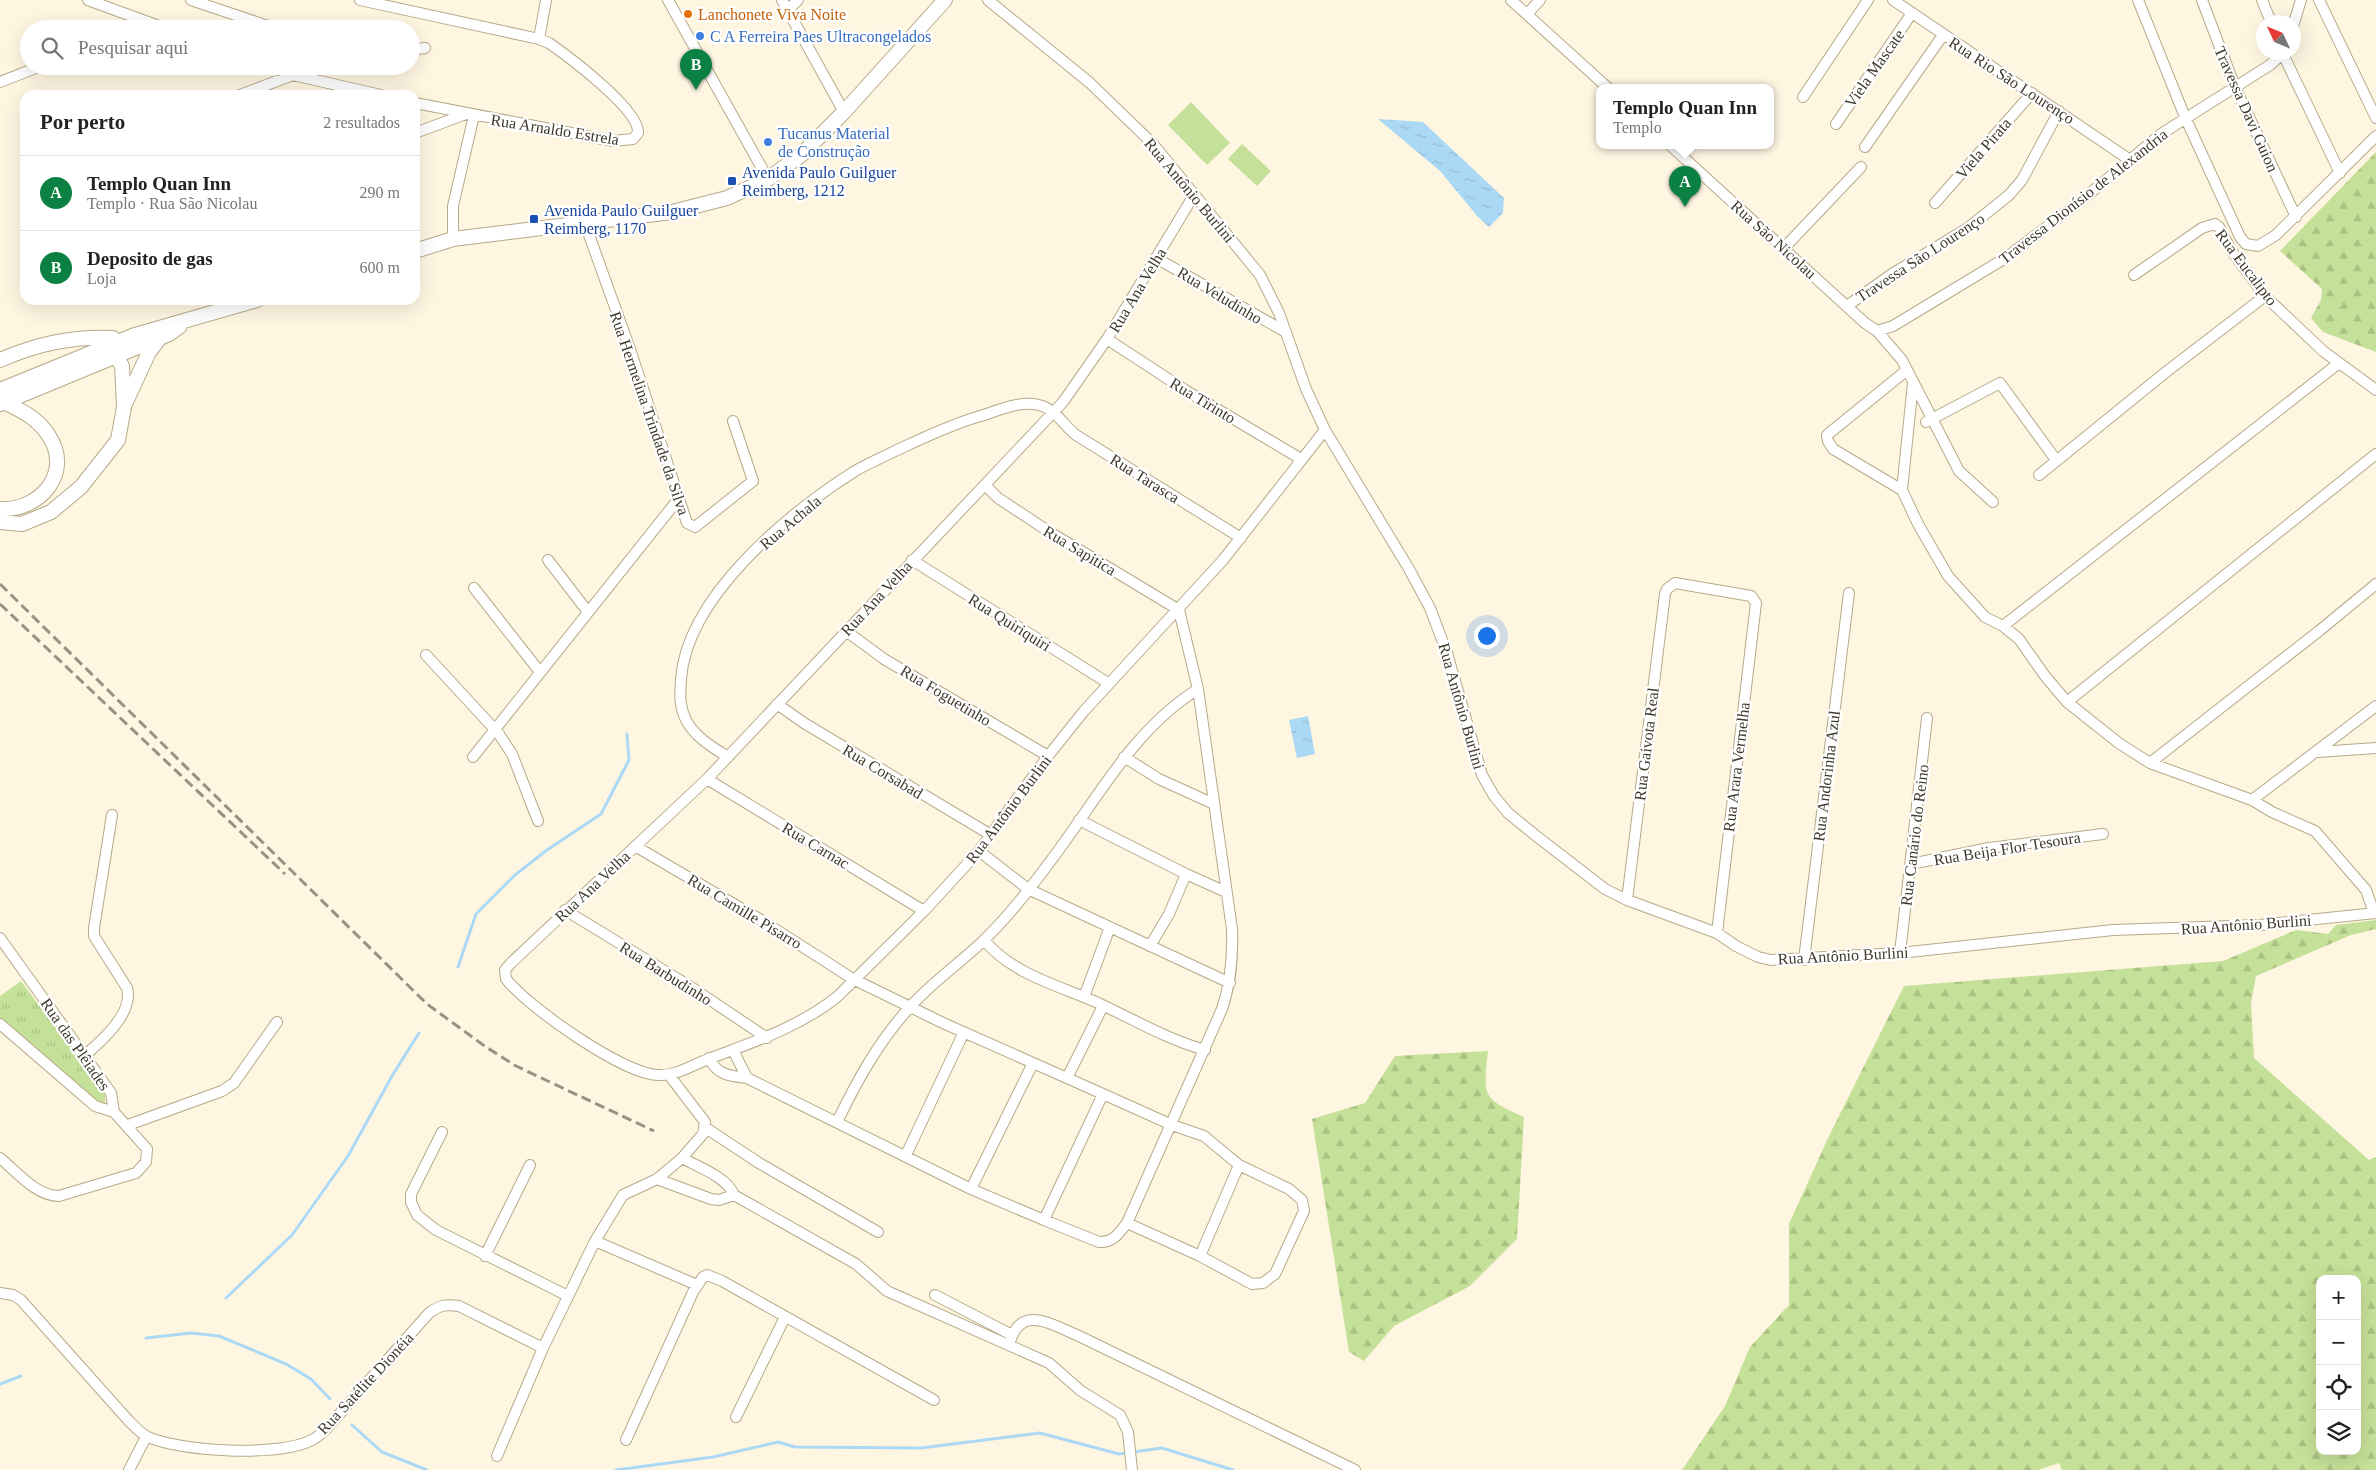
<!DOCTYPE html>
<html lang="pt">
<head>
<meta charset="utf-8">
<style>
	body { margin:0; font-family:"Times New Roman",serif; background:#f6f6f6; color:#222 }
	.controls { position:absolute; right:15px; bottom:15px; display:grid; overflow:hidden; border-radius:10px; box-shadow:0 5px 20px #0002 }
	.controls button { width:45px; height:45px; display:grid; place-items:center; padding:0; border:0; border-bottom:1px solid #e0e0e0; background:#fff; color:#222; font:25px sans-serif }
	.compass { position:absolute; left:2256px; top:15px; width:45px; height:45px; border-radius:50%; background:#fff; box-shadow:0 5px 20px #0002; rotate:314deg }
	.you { position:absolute; left:1486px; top:635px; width:18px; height:18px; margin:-12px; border:4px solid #fff; border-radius:50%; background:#1a73e8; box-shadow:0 0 0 8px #1a73e833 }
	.badge { display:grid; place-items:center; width:32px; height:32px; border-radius:50%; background:#0b8043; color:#fff; font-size:16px; font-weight:700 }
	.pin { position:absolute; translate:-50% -41px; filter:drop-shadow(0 1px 2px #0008) }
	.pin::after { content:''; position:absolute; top:26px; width:18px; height:15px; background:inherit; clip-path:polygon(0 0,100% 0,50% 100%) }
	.popup { position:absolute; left:1596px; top:84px; width:178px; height:65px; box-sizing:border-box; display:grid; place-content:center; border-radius:10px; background:#fff; filter:drop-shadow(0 1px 4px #0005); font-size:16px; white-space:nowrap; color:#767676 }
	.popup b { font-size:19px; color:#222 }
	.popup::after { content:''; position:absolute; left:50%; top:100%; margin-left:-10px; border:10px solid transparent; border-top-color:#fff }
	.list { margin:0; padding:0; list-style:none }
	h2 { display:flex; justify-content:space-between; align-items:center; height:65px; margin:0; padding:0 20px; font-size:21px }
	h2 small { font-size:16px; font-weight:400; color:#767676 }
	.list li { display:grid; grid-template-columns:32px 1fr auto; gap:15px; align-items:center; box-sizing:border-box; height:75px; padding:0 20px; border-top:1px solid #e0e0e0 }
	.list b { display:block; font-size:19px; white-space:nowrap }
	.list p { margin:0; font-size:16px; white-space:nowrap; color:#767676 }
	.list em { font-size:16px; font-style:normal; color:#767676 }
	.icon { flex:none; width:28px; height:28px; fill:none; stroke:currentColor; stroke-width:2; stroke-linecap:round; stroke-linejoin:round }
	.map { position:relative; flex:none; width:2376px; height:1470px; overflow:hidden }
	.search { position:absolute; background:#fff; box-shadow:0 5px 20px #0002; left:20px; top:20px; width:400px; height:55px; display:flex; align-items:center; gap:12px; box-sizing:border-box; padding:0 18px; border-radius:28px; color:#767676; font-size:19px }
	.panel { position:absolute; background:#fff; box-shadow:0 5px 20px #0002; left:20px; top:90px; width:400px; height:215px; border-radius:15px }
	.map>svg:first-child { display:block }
</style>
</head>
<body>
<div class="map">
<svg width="2376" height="1470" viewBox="0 0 2376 1470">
	<defs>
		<pattern id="forest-firs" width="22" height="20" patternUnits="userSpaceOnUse" patternTransform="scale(1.25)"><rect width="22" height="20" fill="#c5e098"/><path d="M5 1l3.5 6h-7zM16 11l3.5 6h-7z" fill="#aac183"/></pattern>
		<pattern id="park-tufts" width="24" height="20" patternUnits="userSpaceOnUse" patternTransform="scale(1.25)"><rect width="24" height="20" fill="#c5e098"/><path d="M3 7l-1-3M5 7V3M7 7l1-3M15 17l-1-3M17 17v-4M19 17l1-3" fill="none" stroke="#aac183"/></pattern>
		<pattern id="water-ripples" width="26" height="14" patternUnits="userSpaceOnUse" patternTransform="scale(1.25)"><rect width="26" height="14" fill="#abd9f5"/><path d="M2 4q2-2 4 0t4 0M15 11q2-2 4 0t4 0" fill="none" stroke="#94bbd2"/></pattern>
	</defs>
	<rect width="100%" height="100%" fill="#fff6e2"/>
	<path fill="#c5e098" d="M 1191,102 L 1230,143 L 1207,165 L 1168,125 Z
		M 1242,144 L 1271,171 L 1257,186 L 1228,159 Z"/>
	<path fill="url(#forest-firs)" fill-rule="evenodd" d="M 2376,152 L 2376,352 L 2323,332 L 2311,318 L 2321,300 L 2322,289 L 2280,251 Z
		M 2376,920 L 2376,929 L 2351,935 L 2256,976 L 2251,1003 L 2254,1058 L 2369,1160 L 2376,1157 L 2376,1470 L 2062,1470 L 2059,1463 L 2038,1470 L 1682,1470 L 1725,1406 L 1750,1347 L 1789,1305 L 1789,1224 L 1829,1136 L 1904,986 L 2223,961 L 2296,930 L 2328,934 L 2336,925 ZM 2320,1279 L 2357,1279 L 2357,1451 L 2320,1451 Z
		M 1488,1051 C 1483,1097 1482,1098 1524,1117 L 1517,1239 L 1470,1286 L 1394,1326 L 1364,1361 L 1349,1352 L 1312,1119 L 1365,1103 L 1395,1056 Z"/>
	<path fill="url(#park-tufts)" d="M 21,981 L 105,1095 L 105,1103 L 102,1105 L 97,1104 L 0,1021 L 0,996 Z"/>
	<path fill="url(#water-ripples)" d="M 1378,119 L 1423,122 L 1504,198 L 1503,213 L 1489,227 L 1478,217 L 1440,171 Z
		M 1308,716 L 1315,754 L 1297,758 L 1289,720 Z"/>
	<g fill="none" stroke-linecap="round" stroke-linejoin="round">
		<path stroke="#abd9f5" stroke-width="3" d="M 458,967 L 476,914 L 515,875 L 547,850 L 601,814 L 629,760 L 627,734
			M 226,1298 L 292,1235 L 348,1156 L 392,1076 L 419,1033
			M 146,1338 L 191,1333 L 219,1336 L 286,1364 L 311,1379 L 330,1399
			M 0,1384 L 21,1376
			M 352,1425 L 382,1452 L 427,1470
			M 616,1470 L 713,1457 L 778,1442 L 795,1447 L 921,1448 L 1040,1433 L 1119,1454 L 1162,1448 L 1233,1470"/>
		<g stroke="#b7a989" stroke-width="12">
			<path id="street" d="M 88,0 L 167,29
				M 191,0 L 277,29
				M 360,0 L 539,39 L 549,43 C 569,57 640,110 638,133 L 633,139 L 613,141 L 415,103
				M 668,0 L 768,179
				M 782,0 L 844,112
				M 988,0 L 1090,83 L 1153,144 L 1260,275 L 1279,313 L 1306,389 L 1325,430 L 1409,569 L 1430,608 L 1447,653 L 1482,775 L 1494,796 L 1508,813 L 1535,835 L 1605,889 L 1627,900 L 1717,933 L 1736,946 L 1758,957 L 1771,960 L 1900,953 L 2113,930 L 2260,925 L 2376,913
				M 1511,0 L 1608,88
				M 1893,0 L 2130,160
				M 2138,0 L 2185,117 L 2240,237 L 2246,244 L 2258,246 L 2276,235 L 2376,136
				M 2202,0 L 2235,87 L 2296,217
				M 2262,0 L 2271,22
				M 2319,0 L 2376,118
				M 788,10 L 798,0
				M 1527,14 L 1540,0
				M 2294,23 L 2301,0
				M 539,39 L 546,0
				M 411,50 L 425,48
				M 2282,52 L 2340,173
				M 268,66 L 293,75 L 381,95
				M 0,82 L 41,66
				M 240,95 L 293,75
				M 1803,97 L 1868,0
				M 1836,124 L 1912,13
				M 415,133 L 466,114
				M 1671,146 L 1865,323 L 1877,331 L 1902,360 L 1959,471 L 1993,502
				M 1865,147 L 1943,35
				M 1194,195 L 1107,339 L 1063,402 L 707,779 L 511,963 L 505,970 L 506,979 C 528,1007 623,1074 658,1075 C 677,1076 694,1064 711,1058 C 756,1041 799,1027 837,997 L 924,911 L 979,851 L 1048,756 L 1084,711 L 1223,560 L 1325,430
				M 1935,203 L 2032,93
				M 584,221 L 630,349 L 687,523 L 695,527 L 753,481 L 733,421
				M 453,239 L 453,206 L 474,115
				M 1784,248 L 1861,167
				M 1156,258 L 1284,331
				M 2134,275 L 2202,228 L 2215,224 L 2219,227 L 2231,250 L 2265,296 L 2323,351 L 2376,390
				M 1847,306 L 1892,274 L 1968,228 L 2009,195 L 2022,180 L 2059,111
				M 1877,331 L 1893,326 L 2007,257 L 2082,200 L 2161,134 L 2270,65 L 2284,52
				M 1107,339 L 1185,390 L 1301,459
				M 1913,383 L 1902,490 L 1918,524 L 1948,576 L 1985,617 L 2003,626 L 2019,639 L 2045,676 L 2067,702 L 2120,744 L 2150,763 L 2252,800 L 2376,706
				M 1926,422 L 2000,383 L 2056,460
				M 2039,475 L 2166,372 L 2265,296
				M 985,485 L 998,498 L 1048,531 L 1179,610 L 1198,689
				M 1902,490 L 1833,449 L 1828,441 L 1827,435 L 1907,370
				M 548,560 L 588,612
				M 912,560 L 1108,683
				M 474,588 L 540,672
				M 2003,626 L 2339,363
				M 846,631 L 884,659 L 1048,756
				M 426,655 L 499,734 L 512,754 L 538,821
				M 2067,702 L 2376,454
				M 777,704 L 804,723 L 991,835
				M 2318,752 L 2376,748
				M 473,757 L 680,497
				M 728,757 C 712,747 695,737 686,720 C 679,705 680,695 681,679 C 687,596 789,513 855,471 C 867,464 881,458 893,452 C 921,439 947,426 977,417 C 996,412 1018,400 1039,405 C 1056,409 1063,425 1076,435 L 1241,538
				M 1124,757 L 1159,779 L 1214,804
				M 2150,763 L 2319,631 L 2376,584
				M 707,779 L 924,911
				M 2252,800 L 2272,812 L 2315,831 L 2366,890 L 2374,913
				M 1079,820 L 1186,874
				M 635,846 L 761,920 L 853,979 L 943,1023 L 1103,1094
				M 979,851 L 1028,889 L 1230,983
				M 1911,864 L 1989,848 L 2103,834
				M 1627,900 L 1665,594 L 1667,589 L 1675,583 L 1751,596 L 1756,603 L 1717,933
				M 565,910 L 691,987 L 767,1038
				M 0,938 L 111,1093 L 114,1112 L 147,1149 L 146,1162 L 136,1173 L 59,1196 C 36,1196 17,1172 0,1158
				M 984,940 C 1012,974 1057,985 1096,1002 C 1133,1019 1166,1039 1205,1050
				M 1150,946 L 1169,914 L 1186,874 L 1226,892
				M 1900,953 L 1927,718
				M 1804,960 L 1849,593
				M 1084,997 L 1110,927
				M 0,1024 L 95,1106 L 114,1112
				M 733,1050 L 747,1078
				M 85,1055 C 102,1041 134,1012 127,988 L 94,936 L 94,928 L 112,815
				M 709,1058 C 717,1075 730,1076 747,1078 L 971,1189 L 1044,1220 L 1103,1094 L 1172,1125 L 1204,1136 L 1239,1165 L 1289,1189 L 1302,1200 L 1304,1211 L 1275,1274 L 1263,1283 L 1252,1284 L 1200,1256 L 1127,1223
				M 1067,1078 L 1103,1006
				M 837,1122 C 857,1081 878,1042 910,1007 C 931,983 959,964 983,941 C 1006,919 1030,889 1049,863 C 1096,802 1131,731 1198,689 L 1232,929 C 1233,958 1231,982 1222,1009 L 1127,1223 C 1119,1233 1113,1243 1099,1242 L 1044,1220
				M 128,1125 L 222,1091 L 234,1083 L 277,1022
				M 706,1128 L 759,1163 L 878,1232
				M 442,1132 L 411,1194 L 411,1202 L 417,1215 L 436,1230 L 568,1296
				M 906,1155 L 964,1032
				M 682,1158 C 698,1167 727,1177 734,1195 L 856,1264 L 887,1291 L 1049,1363 L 1081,1391 L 1120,1415 L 1128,1432 L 1132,1470
				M 657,1179 L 711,1199 L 719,1200 L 734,1195
				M 971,1189 L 1033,1063
				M 595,1241 L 697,1285
				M 485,1256 L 530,1165
				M 1200,1256 L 1239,1165
				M 0,1293 L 13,1295 L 21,1300 L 128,1420 C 134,1426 141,1434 148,1437 C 182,1452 279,1457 312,1440 C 318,1437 323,1432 327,1428 L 429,1313 C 440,1305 446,1304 459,1306 L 543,1348 L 595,1241 L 623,1195 L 657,1179 L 682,1158 L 703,1134 L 705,1122 L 669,1075
				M 935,1295 L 1012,1335
				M 1009,1345 C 1020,1303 1050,1324 1079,1336 L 1355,1470
				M 736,1417 L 785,1317
				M 626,1440 L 693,1292 L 703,1277 L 707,1275 L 722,1281 L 934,1400
				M 497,1456 L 543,1348
				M 129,1470 L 146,1437"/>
		</g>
		<g stroke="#b7a989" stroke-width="16">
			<path id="secondary" d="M 415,251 L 453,239 L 672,212 L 727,198 L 768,179 L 801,155 L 844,112 L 945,0
				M 0,360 C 37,344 72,336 113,338
				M 0,390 L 135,335 L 257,300
				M 0,404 L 169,334 L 180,326
				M 125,404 L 149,352 L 159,339
				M 0,509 C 40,511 73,473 49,436 C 38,418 22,411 4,402
				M 0,522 L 22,524 L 51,512 L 81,487 L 118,440 L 124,407 L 122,366 L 105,338"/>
		</g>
		<use href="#street" stroke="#fff" stroke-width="10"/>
		<use href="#secondary" stroke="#fff" stroke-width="14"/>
		<path stroke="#999282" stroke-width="3" stroke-dasharray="10 5" stroke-linecap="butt" d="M 0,584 L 427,1004 L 486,1047 L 516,1066 L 654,1131
			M 0,604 L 285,874"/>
	</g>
	<circle fill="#e8710a" stroke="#fff" stroke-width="2" cx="688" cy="14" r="5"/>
	<g fill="#3f7fe0" stroke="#fff" stroke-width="2">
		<circle cx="700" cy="36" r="5"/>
		<circle cx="768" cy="142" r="5"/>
	</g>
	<g fill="#1a4fb4" stroke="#fff" stroke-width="2">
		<rect x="727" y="176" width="10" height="10" rx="2.5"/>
		<rect x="529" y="214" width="10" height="10" rx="2.5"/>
	</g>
	<g text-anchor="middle" stroke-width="4.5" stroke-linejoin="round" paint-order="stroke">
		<g font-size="16" fill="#c56008" stroke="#fff" text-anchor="start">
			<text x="698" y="20">Lanchonete Viva Noite</text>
		</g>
		<g font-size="16" fill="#366cbe" stroke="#fff" text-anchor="start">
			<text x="710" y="42">C A Ferreira Paes Ultracongelados</text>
			<text x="778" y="139">Tucanus Material<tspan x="778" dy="18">de Construção</tspan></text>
		</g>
		<g font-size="16" fill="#3f392c" stroke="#fff">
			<text transform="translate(1874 68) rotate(-55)" y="6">Viela Mascate</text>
			<text transform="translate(2012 80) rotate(33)" y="6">Rua Rio São Lourenço</text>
			<text transform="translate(2247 109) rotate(66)" y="6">Travessa Davi Guion</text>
			<text transform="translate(555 129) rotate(9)" y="6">Rua Arnaldo Estrela</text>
			<text transform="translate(1983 148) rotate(-49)" y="6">Viela Pirata</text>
			<text transform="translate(1190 190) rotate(50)" y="6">Rua Antônio Burlini</text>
			<text transform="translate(2083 196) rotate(-38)" y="6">Travessa Dionísio de Alexandria</text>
			<text transform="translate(1774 239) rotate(42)" y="6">Rua São Nicolau</text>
			<text transform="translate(1920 257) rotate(-33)" y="6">Travessa São Lourenço</text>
			<text transform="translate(2247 267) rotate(53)" y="6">Rua Eucalipto</text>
			<text transform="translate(1137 290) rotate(-59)" y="6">Rua Ana Velha</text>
			<text transform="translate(1220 295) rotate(31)" y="6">Rua Veludinho</text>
			<text transform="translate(1203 400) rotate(31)" y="6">Rua Tirinto</text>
			<text transform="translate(650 413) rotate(71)" y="6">Rua Hermelina Trindade da Silva</text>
			<text transform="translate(1145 478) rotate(32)" y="6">Rua Tarasca</text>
			<text transform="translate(790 522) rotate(-40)" y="6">Rua Achala</text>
			<text transform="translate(1080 550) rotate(31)" y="6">Rua Sapitica</text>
			<text transform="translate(876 598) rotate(-47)" y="6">Rua Ana Velha</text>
			<text transform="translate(1010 622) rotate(32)" y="6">Rua Quiriquiri</text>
			<text transform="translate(946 695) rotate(31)" y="6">Rua Foguetinho</text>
			<text transform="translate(1462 706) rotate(74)" y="6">Rua Antônio Burlini</text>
			<text transform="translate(1646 744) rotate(-83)" y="6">Rua Gaivota Real</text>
			<text transform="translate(1736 767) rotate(-83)" y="6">Rua Arara Vermelha</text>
			<text transform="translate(883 771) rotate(31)" y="6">Rua Corsabad</text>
			<text transform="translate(1826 776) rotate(-83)" y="6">Rua Andorinha Azul</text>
			<text transform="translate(1008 809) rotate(-53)" y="6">Rua Antônio Burlini</text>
			<text transform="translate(1914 835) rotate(-83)" y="6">Rua Canário do Reino</text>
			<text transform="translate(816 845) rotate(31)" y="6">Rua Carnac</text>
			<text transform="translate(2007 848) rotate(-9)" y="6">Rua Beija Flor Tesoura</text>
			<text transform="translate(592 886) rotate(-43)" y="6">Rua Ana Velha</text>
			<text transform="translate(745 911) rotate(31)" y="6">Rua Camille Pisarro</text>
			<text transform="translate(2246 924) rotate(-4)" y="6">Rua Antônio Burlini</text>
			<text transform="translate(1843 955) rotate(-3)" y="6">Rua Antônio Burlini</text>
			<text transform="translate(666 973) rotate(32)" y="6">Rua Barbudinho</text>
			<text transform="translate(76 1044) rotate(55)" y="6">Rua das Plêiades</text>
			<text transform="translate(365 1383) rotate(-47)" y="6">Rua Satélite Dionéia</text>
		</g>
		<g font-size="16" fill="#164399" stroke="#fff" text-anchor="start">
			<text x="742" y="178">Avenida Paulo Guilguer<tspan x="742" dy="18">Reimberg, 1212</tspan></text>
			<text x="544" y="216">Avenida Paulo Guilguer<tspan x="544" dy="18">Reimberg, 1170</tspan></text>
		</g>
	</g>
</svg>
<div class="controls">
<button>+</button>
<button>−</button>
<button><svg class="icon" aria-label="locate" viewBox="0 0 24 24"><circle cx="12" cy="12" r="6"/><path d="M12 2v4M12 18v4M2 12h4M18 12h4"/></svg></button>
<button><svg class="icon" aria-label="layers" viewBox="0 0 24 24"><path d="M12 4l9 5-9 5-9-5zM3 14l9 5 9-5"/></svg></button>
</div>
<svg class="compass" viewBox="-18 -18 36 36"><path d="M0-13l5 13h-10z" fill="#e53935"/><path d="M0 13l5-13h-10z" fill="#767676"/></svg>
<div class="you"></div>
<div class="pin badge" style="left:1685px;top:207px">A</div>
<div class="popup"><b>Templo Quan Inn</b>Templo</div>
<div class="pin badge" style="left:696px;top:90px">B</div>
<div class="search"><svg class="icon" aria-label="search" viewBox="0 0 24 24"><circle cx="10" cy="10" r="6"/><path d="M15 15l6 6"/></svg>Pesquisar aqui</div>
<section class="panel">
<h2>Por perto<small>2 resultados</small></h2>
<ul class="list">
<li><span class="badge">A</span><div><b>Templo Quan Inn</b><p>Templo · Rua São Nicolau</p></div><em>290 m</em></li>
<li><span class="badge">B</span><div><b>Deposito de gas</b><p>Loja</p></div><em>600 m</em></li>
</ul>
</section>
</div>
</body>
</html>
